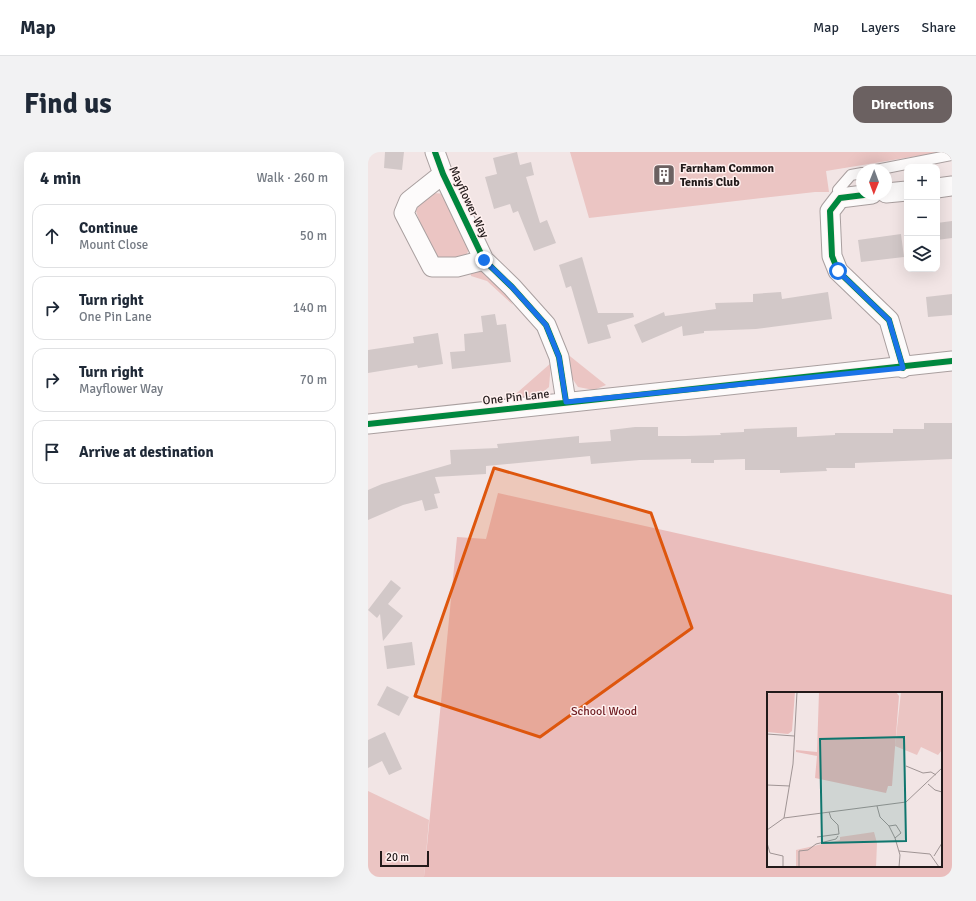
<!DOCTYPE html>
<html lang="en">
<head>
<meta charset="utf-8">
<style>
	body { margin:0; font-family:Signika,sans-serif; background:#f2f2f3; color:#1f2937 }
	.controls { position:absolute; right:12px; top:12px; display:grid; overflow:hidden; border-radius:8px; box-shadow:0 4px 16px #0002 }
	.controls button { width:36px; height:36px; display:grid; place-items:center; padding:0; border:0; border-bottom:1px solid #e0e1e3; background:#fff; color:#1f2937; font:20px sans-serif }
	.compass { position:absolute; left:488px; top:12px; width:36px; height:36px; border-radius:50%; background:#fff; box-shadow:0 4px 16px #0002; rotate:181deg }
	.scale { position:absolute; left:12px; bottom:10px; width:49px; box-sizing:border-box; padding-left:4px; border:2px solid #221a1a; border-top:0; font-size:11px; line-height:14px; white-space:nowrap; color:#221a1a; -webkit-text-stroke:3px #fff0ef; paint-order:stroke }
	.stop { position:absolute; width:12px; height:12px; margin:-9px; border:3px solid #1a73e8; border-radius:50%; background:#fff }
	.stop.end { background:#1a73e8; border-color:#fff; box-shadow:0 1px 4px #0008 }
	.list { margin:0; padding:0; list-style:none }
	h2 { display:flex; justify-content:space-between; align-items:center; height:52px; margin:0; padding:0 16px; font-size:17px }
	h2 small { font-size:13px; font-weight:400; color:#747a83 }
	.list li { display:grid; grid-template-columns:26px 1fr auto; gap:12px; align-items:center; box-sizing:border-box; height:64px; margin:0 8px 8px; padding:0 8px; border:1px solid #e0e1e3; border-radius:12px }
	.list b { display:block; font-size:15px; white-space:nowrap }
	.list p { margin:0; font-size:13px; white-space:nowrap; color:#747a83 }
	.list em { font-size:13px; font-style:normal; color:#747a83 }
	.icon { flex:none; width:22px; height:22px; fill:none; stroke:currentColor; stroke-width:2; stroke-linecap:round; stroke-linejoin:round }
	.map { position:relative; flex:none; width:584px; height:725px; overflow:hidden; border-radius:12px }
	header { display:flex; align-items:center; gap:24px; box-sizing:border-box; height:56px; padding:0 20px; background:#fff; border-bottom:1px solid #e0e1e3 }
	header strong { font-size:19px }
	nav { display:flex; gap:22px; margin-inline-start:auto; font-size:14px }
	.intro { display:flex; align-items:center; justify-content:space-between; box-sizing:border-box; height:96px; padding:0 24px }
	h1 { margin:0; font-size:28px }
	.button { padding:10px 18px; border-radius:12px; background:#6b6161; color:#fff; font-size:14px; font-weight:700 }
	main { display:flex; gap:24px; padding:0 24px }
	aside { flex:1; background:#fff; border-radius:12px; box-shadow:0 4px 16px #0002 }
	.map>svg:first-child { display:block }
</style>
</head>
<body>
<header>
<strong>Map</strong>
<nav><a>Map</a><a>Layers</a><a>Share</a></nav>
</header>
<div class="intro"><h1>Find us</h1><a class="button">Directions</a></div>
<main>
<aside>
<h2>4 min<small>Walk · 260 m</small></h2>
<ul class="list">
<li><svg class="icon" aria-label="ahead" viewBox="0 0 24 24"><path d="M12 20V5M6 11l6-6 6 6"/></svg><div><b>Continue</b><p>Mount Close</p></div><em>50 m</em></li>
<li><svg class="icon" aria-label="right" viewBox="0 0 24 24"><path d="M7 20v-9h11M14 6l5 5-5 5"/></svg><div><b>Turn right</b><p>One Pin Lane</p></div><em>140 m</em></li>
<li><svg class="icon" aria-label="right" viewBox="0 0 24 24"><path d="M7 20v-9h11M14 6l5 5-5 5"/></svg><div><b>Turn right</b><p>Mayflower Way</p></div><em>70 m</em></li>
<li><svg class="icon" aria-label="arrive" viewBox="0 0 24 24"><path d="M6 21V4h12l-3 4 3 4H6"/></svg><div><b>Arrive at destination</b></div></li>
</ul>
</aside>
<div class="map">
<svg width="584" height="725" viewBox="0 0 584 725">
	<rect width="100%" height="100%" fill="#f2e5e5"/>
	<path fill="#ebc5c3" d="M 202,0 L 574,0 L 458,19 L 461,40 L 447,40 L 221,66 Z
		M 65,41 L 78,42 L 103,92 L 96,109 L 75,111 L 62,101 L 48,59 L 54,46 Z
		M 102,118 C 126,118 133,135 145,153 L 119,129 L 103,124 Z
		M 198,201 L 238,233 L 226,238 L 210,235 L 200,220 Z
		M 183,211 L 181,235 L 169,245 L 142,247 Z
		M 0,639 L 61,668 L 56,725 L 0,725 Z"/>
	<path fill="#eabdbc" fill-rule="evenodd" d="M 130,341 L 584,443 L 584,725 L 56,725 L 89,385 L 118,387 ZM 400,541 L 573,541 L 573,714 L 400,714 Z"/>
	<path fill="#d2c8c8" d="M 17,0 L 36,0 L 34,18 L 16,16 Z
		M 149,0 L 152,13 L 163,10 L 166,23 L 158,25 L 172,71 L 179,68 L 188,91 L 166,99 L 150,59 L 145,61 L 142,52 L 126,57 L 117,25 L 129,22 L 125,6 Z
		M 287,15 L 306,15 L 305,30 L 286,30 Z
		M 584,69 L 584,86 L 569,88 L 569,71 Z
		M 533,82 L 536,105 L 493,110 L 490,88 Z
		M 214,105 L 230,161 L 265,161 L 266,165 L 239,173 L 243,186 L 220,192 L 203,134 L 198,136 L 191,113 Z
		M 413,140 L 414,147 L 460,140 L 464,167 L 388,177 L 336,179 L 336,181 L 315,184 L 314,174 L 274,191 L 266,173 L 296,160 L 297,164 L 348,157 L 347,151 L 385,150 L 385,142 Z
		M 584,142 L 584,163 L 560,165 L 558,145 Z
		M 127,162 L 129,173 L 138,172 L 143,210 L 84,217 L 82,200 L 97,199 L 96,182 L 115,180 L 113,164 Z
		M 70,181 L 75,212 L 50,216 L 49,213 L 0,221 L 0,198 L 46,191 L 45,185 Z
		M 556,271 L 584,271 L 584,307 L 487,311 L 487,316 L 458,316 L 459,319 L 412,321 L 412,318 L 377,318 L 377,307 L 346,308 L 346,311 L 323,311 L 323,307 L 272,308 L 223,312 L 222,304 L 118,314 L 118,322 L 67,325 L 72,341 L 66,342 L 70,356 L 57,359 L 54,348 L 35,353 L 0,368 L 0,338 L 14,332 L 83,312 L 82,298 L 130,296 L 129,292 L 211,284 L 211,291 L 243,289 L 242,278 L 267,275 L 290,275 L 290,284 L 317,284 L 353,283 L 352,281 L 376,280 L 376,277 L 429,275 L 429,285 L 467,283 L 467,281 L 525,281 L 525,277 L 556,277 Z
		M 23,428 L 33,436 L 20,452 L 35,464 L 15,489 L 12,462 L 9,466 L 0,458 Z
		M 44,490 L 47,513 L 19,517 L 16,494 Z
		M 19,534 L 41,545 L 31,564 L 9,553 Z
		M 17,580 L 34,617 L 21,623 L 14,609 L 0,616 L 0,588 Z"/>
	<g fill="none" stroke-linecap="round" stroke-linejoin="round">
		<g stroke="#a99f9f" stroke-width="12">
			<path id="lane" d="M 508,18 L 584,3
				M 472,46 L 470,38 L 483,23 L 494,21"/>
		</g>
		<g stroke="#a99f9f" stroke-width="21">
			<path id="street" d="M 67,0 L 75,22 L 116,108 L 144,135 L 178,173 L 191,205 L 198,250
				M 75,22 L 41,49 L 36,61 L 64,115 L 89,115 L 116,108
				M 569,36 L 584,34
				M 518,41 L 539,39
				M 504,42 L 472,46 L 462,59 L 464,104 L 470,119 L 521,168 L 535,216
				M 0,272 L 584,209"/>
		</g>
		<use href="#lane" stroke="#fdfbfb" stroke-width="10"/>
		<use href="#street" stroke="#fdfbfb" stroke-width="19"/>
		<g stroke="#fff0ef" stroke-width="8">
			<path id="cycleway" d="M 67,0 L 75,22 L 116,108 L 144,135 L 178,173 L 191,205 L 198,250
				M 504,42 L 472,46 L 462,59 L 464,104 L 470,119 L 521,168 L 535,216
				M 0,272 L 584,209"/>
		</g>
		<use href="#cycleway" stroke="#00873e" stroke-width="6"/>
	</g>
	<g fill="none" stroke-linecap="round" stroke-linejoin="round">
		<path stroke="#1a73e8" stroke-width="5" d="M 116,108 L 144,135 L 178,173 L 191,205 L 198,250 L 535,216 L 521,168 L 470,119"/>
	</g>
	<path fill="#de560d" fill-opacity="0.2" stroke="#de560d" stroke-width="3" stroke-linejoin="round" d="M 126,316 L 283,361 L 324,476 L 172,585 L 47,544 Z"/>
	<defs>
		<g id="building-square" transform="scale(1.15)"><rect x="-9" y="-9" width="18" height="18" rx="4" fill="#6b6161" stroke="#fff0ef"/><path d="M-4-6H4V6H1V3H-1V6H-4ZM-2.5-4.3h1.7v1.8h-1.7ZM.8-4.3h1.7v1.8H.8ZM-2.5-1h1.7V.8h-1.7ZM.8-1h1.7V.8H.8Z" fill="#fff"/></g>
	</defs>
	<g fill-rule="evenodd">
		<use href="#building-square" x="296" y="23"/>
	</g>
	<g text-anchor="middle" stroke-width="3" stroke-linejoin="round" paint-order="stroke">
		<g font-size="12" font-weight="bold" fill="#221a1a" stroke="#fff0ef" text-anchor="start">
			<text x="312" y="20">Farnham Common<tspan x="312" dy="14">Tennis Club</tspan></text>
		</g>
		<g font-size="12" fill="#221a1a" stroke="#fff0ef">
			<text transform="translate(101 50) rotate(65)" y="4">Mayflower Way</text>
			<text transform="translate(148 245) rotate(-6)" y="4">One Pin Lane</text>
		</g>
		<g font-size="12" fill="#6f1d22" stroke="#fff0ef">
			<text x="236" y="563">School Wood</text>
		</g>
	</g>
	<g transform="translate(399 540)">
		<rect width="175" height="175" fill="#f2e5e5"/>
		<path d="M 134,0 L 175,0 L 175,58 L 171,63 L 154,55 L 150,63 L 128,54 ZM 107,140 L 110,151 L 109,175 L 29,175 L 29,158 L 73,148 L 73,145 Z" fill="#ebc5c3"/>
		<path d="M 9,0 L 28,0 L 25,39 L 21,42 L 0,40 L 0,2 ZM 52,0 L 129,0 L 132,4 L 125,94 L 121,94 L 119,101 L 48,86 L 50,64 L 29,60 L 29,58 L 50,60 Z" fill="#eabdbc"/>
		<path fill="none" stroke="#9f9494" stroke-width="1" d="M 0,42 L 27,44M 139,74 L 156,81 L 164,80 L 169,83M 161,92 L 168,98 L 175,100M 0,93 L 23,94M 110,114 L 113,125 L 122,134 L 128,146 L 133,163 L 132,175M 17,126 L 26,72 L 30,0M 122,134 L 129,133 L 134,141 L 128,146M 0,138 L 17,126 L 139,110 L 175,76M 50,145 L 72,142 L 71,133 L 64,126 L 62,120M 0,151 L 3,161 L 16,164 L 16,175M 132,159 L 163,162 L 172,175M 167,164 L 175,151M 32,175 L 32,159 L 41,158 L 49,152 L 69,147 L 71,144"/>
		<path fill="#0f766e" fill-opacity="0.15" stroke="#0f766e" stroke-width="2" d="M 137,45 L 139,149 L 55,151 L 53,47 Z"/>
		<rect width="175" height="175" fill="none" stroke="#221a1a" stroke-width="2"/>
	</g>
</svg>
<div class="controls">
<button>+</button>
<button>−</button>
<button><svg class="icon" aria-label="layers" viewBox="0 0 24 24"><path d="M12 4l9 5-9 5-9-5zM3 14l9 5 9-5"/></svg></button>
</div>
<svg class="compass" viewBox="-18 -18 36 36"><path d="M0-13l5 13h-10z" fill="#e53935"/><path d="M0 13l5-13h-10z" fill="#747a83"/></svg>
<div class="scale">20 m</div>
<div class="stop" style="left:470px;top:119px"></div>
<div class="stop end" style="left:116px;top:108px"></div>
</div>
</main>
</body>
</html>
